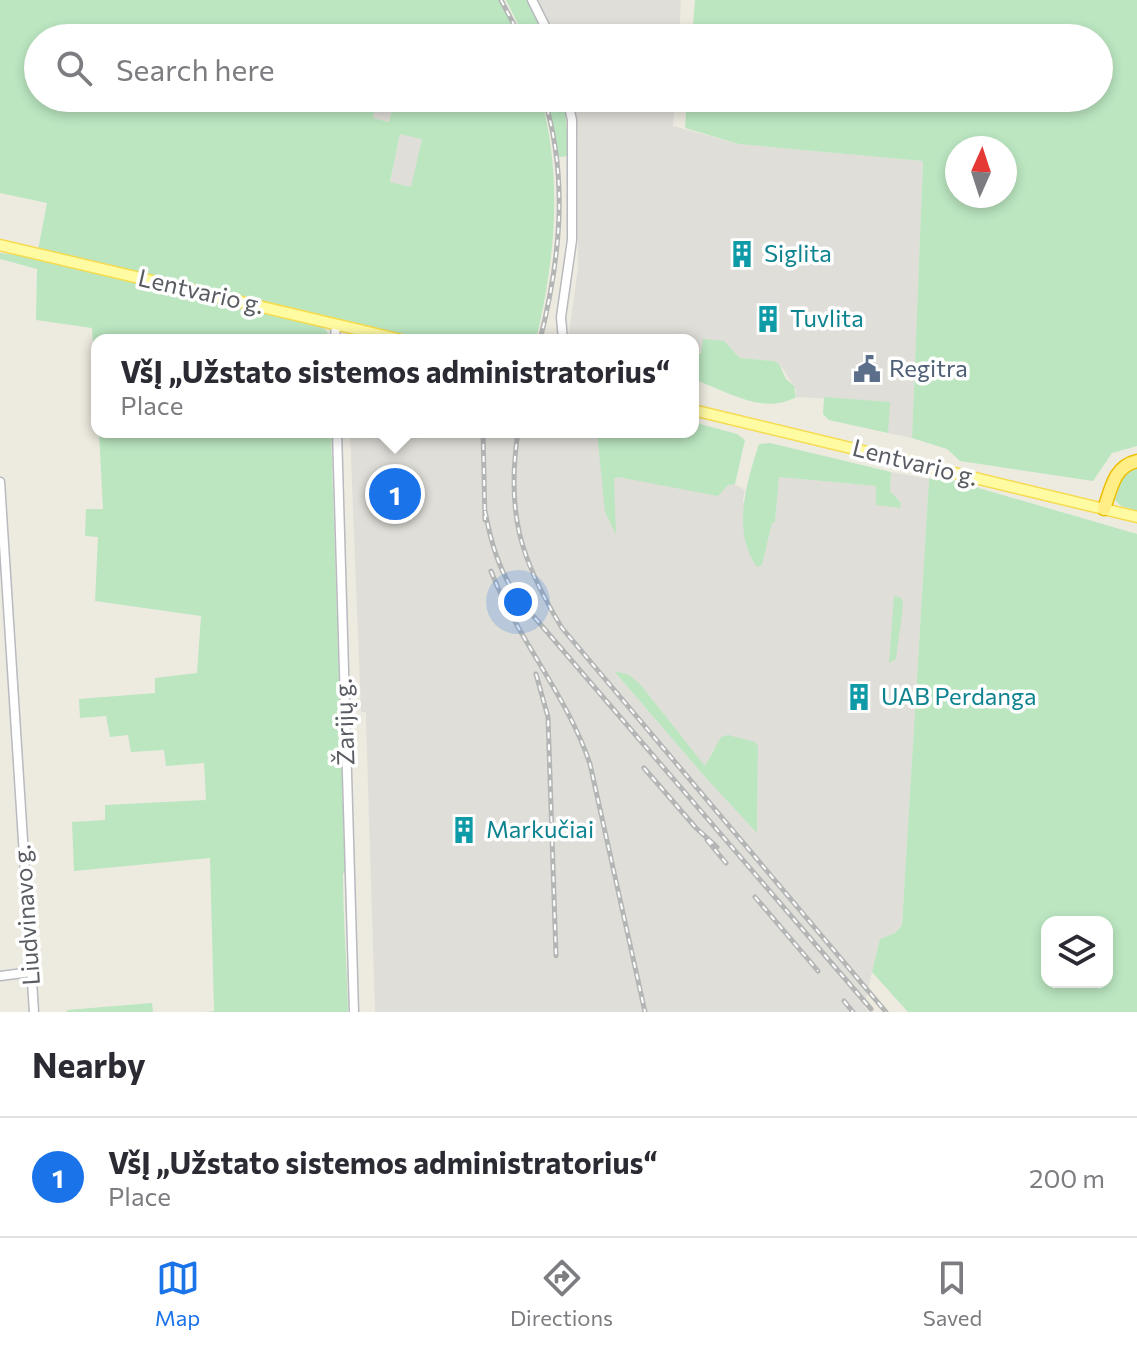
<!DOCTYPE html>
<html lang="en">
<head>
<meta charset="utf-8">
<style>
	body { margin:0; font-family:Commissioner,sans-serif; background:#f7f7f7; color:#2b2b33 }
	.controls { position:absolute; right:24px; bottom:24px; display:grid; overflow:hidden; border-radius:16px; box-shadow:0 4px 12px #0003 }
	.controls button { width:72px; height:72px; display:grid; place-items:center; padding:0; border:0; border-bottom:2px solid #e1e1e2; background:#fff; color:#2b2b33; font:40px sans-serif }
	.compass { position:absolute; left:945px; top:136px; width:72px; height:72px; border-radius:50%; background:#fff; box-shadow:0 4px 12px #0003; rotate:3deg }
	.you { position:absolute; left:518px; top:602px; width:28px; height:28px; margin:-20px; border:6px solid #fff; border-radius:50%; background:#1a73e8; box-shadow:0 0 0 12px #1a73e833 }
	.badge { display:grid; place-items:center; width:52px; height:52px; border-radius:50%; background:#1a73e8; color:#fff; font-size:26px; font-weight:700 }
	.pin { position:absolute; translate:-50% -50%; border:4px solid #fff; box-shadow:0 2px 8px #0006 }
	.popup { position:absolute; left:91px; top:334px; width:608px; height:104px; box-sizing:border-box; display:grid; place-content:center; border-radius:16px; background:#fff; filter:drop-shadow(0 2px 6px #0005); font-size:26px; white-space:nowrap; color:#7c7c81 }
	.popup b { font-size:30px; color:#2b2b33 }
	.popup::after { content:''; position:absolute; left:50%; top:100%; margin-left:-16px; border:16px solid transparent; border-top-color:#fff }
	.list { margin:0; padding:0; list-style:none }
	h2 { display:flex; justify-content:space-between; align-items:center; height:104px; margin:0; padding:0 32px; font-size:34px }
	h2 small { font-size:26px; font-weight:400; color:#7c7c81 }
	.list li { display:grid; grid-template-columns:52px 1fr auto; gap:24px; align-items:center; box-sizing:border-box; height:120px; padding:0 32px; border-top:2px solid #e1e1e2 }
	.list b { display:block; font-size:30px; white-space:nowrap }
	.list p { margin:0; font-size:26px; white-space:nowrap; color:#7c7c81 }
	.list em { font-size:26px; font-style:normal; color:#7c7c81 }
	.icon { flex:none; width:44px; height:44px; fill:none; stroke:currentColor; stroke-width:2; stroke-linecap:round; stroke-linejoin:round }
	.map { position:relative; flex:none; width:1137px; height:1012px; overflow:hidden }
	.search { position:absolute; background:#fff; box-shadow:0 4px 12px #0003; left:24px; right:24px; top:24px; height:88px; display:flex; align-items:center; gap:20px; box-sizing:border-box; padding:0 28px; border-radius:44px; color:#7c7c81; font-size:30px }
	.sheet { height:224px; background:#fff }
	nav { display:flex; justify-content:space-around; align-items:center; box-sizing:border-box; height:112px; border-top:2px solid #e1e1e2; background:#fff; font-size:22px; color:#7c7c81 }
	nav a { display:grid; justify-items:center; gap:4px }
	nav .on { color:#1a73e8 }
	.map>svg:first-child { display:block }
</style>
</head>
<body>
<div class="map">
<svg width="1137" height="1012" viewBox="0 0 1137 1012">
	<rect width="100%" height="100%" fill="#edebe0"/>
	<path fill="#e0ded8" fill-rule="evenodd" d="M 529,0 L 681,0 L 679,38 L 559,38 L 558,36 L 546,38 Z
		M 377,98 L 395,98 L 389,122 L 373,118 Z
		M 571,98 L 675,98 L 673,126 L 739,144 L 923,161 L 912,438 L 888,433 L 889,402 L 796,397 L 796,390 L 783,369 L 774,361 L 740,358 L 731,348 L 703,350 L 694,356 L 693,340 L 568,340 L 578,268 L 578,141 Z
		M 400,134 L 422,138 L 412,187 L 390,183 Z
		M 350,432 L 597,432 L 615,533 L 613,479 L 618,477 L 735,484 L 745,490 L 743,500 L 762,565 L 772,522 L 775,522 L 779,477 L 876,486 L 901,503 L 890,491 L 891,472 L 929,479 L 902,925 L 895,933 L 880,939 L 864,1006 L 868,1012 L 375,1012 L 366,722 L 366,712 L 361,712 ZM 616,673 L 640,684 L 705,767 L 713,750 L 755,742 L 758,746 L 757,832 L 706,778 Z"/>
	<path fill="#bbe6c0" fill-rule="evenodd" d="M 0,0 L 499,0 L 518,38 L 38,38 L 38,98 L 377,98 L 373,118 L 389,122 L 395,98 L 541,98 C 563,180 555,259 536,340 L 418,340 L 38,250 L 47,203 L 0,193 ZM 400,134 L 422,139 L 411,187 L 390,182 Z
		M 506,0 L 529,0 L 546,38 L 525,38 Z
		M 695,0 L 1137,0 L 1137,446 L 1112,453 L 1093,481 L 960,461 L 947,449 L 912,438 L 923,161 L 739,144 L 685,128 L 687,98 L 1099,98 L 1099,38 L 692,38 ZM 957,148 L 1005,148 L 1005,196 L 957,196 Z
		M 547,98 L 564,98 L 569,156 L 559,157 Z
		M 0,253 L 40,258 L 321,326 L 327,331 L 329,340 L 97,340 L 97,403 L 92,328 L 36,320 L 37,269 L 0,259 Z
		M 703,339 L 724,341 L 740,358 L 774,361 L 779,364 L 786,379 L 794,386 L 796,397 C 762,416 725,390 693,379 L 693,356 L 701,353 Z
		M 824,397 L 890,402 L 888,433 L 829,420 L 823,414 Z
		M 693,422 L 737,434 L 745,440 L 735,484 L 728,485 L 718,496 L 618,477 L 614,479 L 616,535 L 605,512 L 597,432 L 693,432 Z
		M 99,432 L 331,432 L 345,873 L 343,873 C 343,919 347,964 348,1012 L 206,1012 L 214,1011 L 210,858 L 74,871 L 72,822 L 105,820 L 105,805 L 206,800 L 204,763 L 166,766 L 164,750 L 131,752 L 128,735 L 110,737 L 106,716 L 80,718 L 79,699 L 155,693 L 155,678 L 197,673 L 201,616 L 95,601 L 98,537 L 85,536 L 86,509 L 103,509 Z
		M 770,443 L 891,472 L 890,491 L 901,503 L 900,508 L 876,505 L 876,486 L 779,477 L 775,522 L 772,523 L 762,565 L 757,567 C 731,531 747,481 759,444 Z
		M 1137,466 L 1137,511 L 1121,506 L 1115,500 L 1123,473 Z
		M 941,477 L 1137,534 L 1137,1012 L 908,1012 L 872,972 L 880,939 L 895,933 L 902,925 L 929,479 ZM 1047,922 L 1107,922 L 1107,982 L 1047,982 Z
		M 894,596 L 900,597 L 903,602 C 902,622 898,639 896,659 L 889,663 Z
		M 614,671 L 629,675 L 640,684 L 705,766 L 721,737 L 728,735 L 755,742 L 758,746 L 757,833 L 706,778 Z
		M 152,1003 L 153,1012 L 67,1012 L 67,1010 Z"/>
	<g fill="none" stroke-linecap="round" stroke-linejoin="round">
		<g stroke="#b8bac0" stroke-width="11">
			<path id="minor" d="M 532,0 L 551,38
				M 335,340 L 336,324
				M 563,340 L 561,317 L 572,240 L 572,120 L 567,98
				M 337,432 L 354,1012
				M 0,482 L 34,1012
				M 0,976 L 31,972"/>
		</g>
		<g stroke="#f6db4f" stroke-width="13">
			<path id="major" d="M 0,245 L 402,340
				M 693,410 L 1137,517"/>
		</g>
		<g stroke="#edbe00" stroke-width="15">
			<path id="highway" d="M 1104,509 C 1111,489 1114,466 1137,461"/>
		</g>
		<use href="#minor" stroke="#fff" stroke-width="8"/>
		<use href="#major" stroke="#fffba3" stroke-width="10"/>
		<use href="#highway" stroke="#ffee85" stroke-width="12"/>
		<g stroke="#b4b5b5" stroke-width="5">
			<path id="rail" d="M 501,0 L 521,38
				M 540,340 C 560,260 569,179 544,98
				M 483,432 L 485,520
				M 518,432 C 506,513 520,559 562,628 L 886,1012
				M 485,511 C 491,543 499,570 517,597 L 871,1009
				M 491,571 C 517,639 567,695 590,764 L 645,1012
				M 536,674 L 548,717 L 556,956
				M 644,768 L 696,828 L 717,847
				M 707,840 L 726,863
				M 755,897 L 818,971
				M 844,1001 L 853,1012"/>
		</g>
		<use href="#rail" stroke="#fff" stroke-width="2" stroke-dasharray="6" stroke-linecap="butt"/>
	</g>
	<defs>
		<g id="building-bare" transform="scale(2.16)"><path d="M-4-6H4V6H1V3H-1V6H-4ZM-2.5-4.3h1.7v1.8h-1.7ZM.8-4.3h1.7v1.8H.8ZM-2.5-1h1.7V.8h-1.7ZM.8-1h1.7V.8H.8Z" fill="#0f9aa8" stroke="#fff" stroke-width="2.5" paint-order="stroke"/></g>
		<g id="civic-bare" transform="scale(2.16)"><path d="M-.6-6.5H3V-4.5H.6V-3L4-1V1h2V6H-6V1h2V-1L-.6-3ZM-1.2 2.5V6h2.4V2.5Z" fill="#5c6f8a" stroke="#fff" stroke-width="2.5" paint-order="stroke"/></g>
	</defs>
	<g fill-rule="evenodd">
		<use href="#building-bare" x="742" y="254"/>
		<use href="#building-bare" x="768" y="319"/>
		<use href="#civic-bare" x="867" y="369"/>
		<use href="#building-bare" x="859" y="697"/>
		<use href="#building-bare" x="464" y="830"/>
	</g>
	<g text-anchor="middle" stroke-width="7" stroke-linejoin="round" paint-order="stroke">
		<g font-size="24" fill="#0d838f" stroke="#fff" text-anchor="start">
			<text x="764" y="262">Siglita</text>
			<text x="790" y="327">Tuvlita</text>
			<text x="881" y="705">UAB Perdanga</text>
			<text x="486" y="838">Markučiai</text>
		</g>
		<g font-size="24" fill="#595c62" stroke="#fff">
			<text transform="translate(201 292) rotate(13)" y="8">Lentvario g.</text>
			<text transform="translate(915 463) rotate(14)" y="8">Lentvario g.</text>
			<text transform="translate(345 722) rotate(-92)" y="8">Žarijų g.</text>
			<text transform="translate(27 915) rotate(-94)" y="8">Liudvinavo g.</text>
		</g>
		<g font-size="24" fill="#4e5e75" stroke="#fff" text-anchor="start">
			<text x="889" y="377">Regitra</text>
		</g>
	</g>
</svg>
<div class="controls">
<button><svg class="icon" aria-label="layers" viewBox="0 0 24 24"><path d="M12 4l9 5-9 5-9-5zM3 14l9 5 9-5"/></svg></button>
</div>
<svg class="compass" viewBox="-18 -18 36 36"><path d="M0-13l5 13h-10z" fill="#e53935"/><path d="M0 13l5-13h-10z" fill="#7c7c81"/></svg>
<div class="you"></div>
<div class="pin badge" style="left:395px;top:494px">1</div>
<div class="popup"><b>VšĮ „Užstato sistemos administratorius“</b>Place</div>
<div class="search"><svg class="icon" aria-label="search" viewBox="0 0 24 24"><circle cx="10" cy="10" r="6"/><path d="M15 15l6 6"/></svg>Search here</div>
</div>
<section class="sheet">
<h2>Nearby<small></small></h2>
<ul class="list">
<li><span class="badge">1</span><div><b>VšĮ „Užstato sistemos administratorius“</b><p>Place</p></div><em>200 m</em></li>
</ul>
</section>
<nav>
<a class="on"><svg class="icon" aria-label="map" viewBox="0 0 24 24"><path d="M3 6l6-2 6 2 6-2v14l-6 2-6-2-6 2zM9 4v14M15 6v14"/></svg>Map</a>
<a><svg class="icon" aria-label="directions" viewBox="0 0 24 24"><path d="M12 3l9 9-9 9-9-9zM9 14v-3h6M13 9l2 2-2 2"/></svg>Directions</a>
<a><svg class="icon" aria-label="saved" viewBox="0 0 24 24"><path d="M7 4h10v16l-5-4-5 4z"/></svg>Saved</a>
</nav>
</body>
</html>
